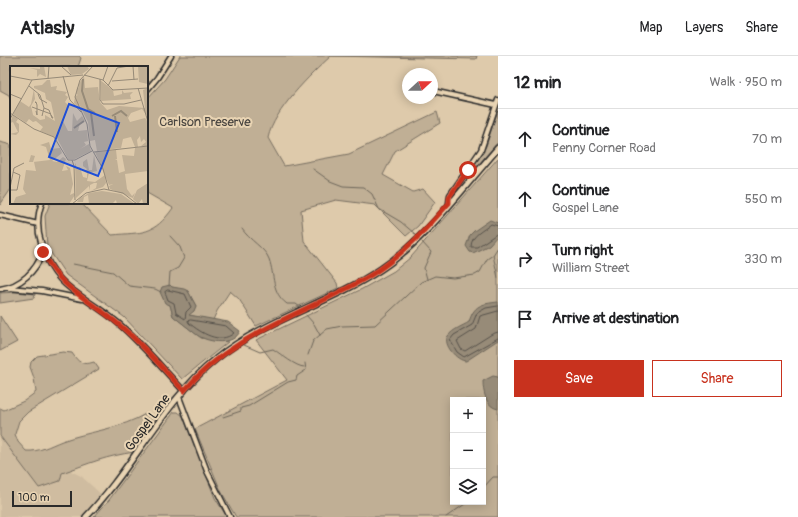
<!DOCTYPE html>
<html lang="en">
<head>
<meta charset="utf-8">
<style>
	body { margin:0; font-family:Pangolin,sans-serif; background:#f6f6f6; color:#202124 }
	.controls { position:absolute; right:12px; bottom:12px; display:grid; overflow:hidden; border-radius:0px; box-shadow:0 2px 10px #0003 }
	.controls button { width:36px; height:36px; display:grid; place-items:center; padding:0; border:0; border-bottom:1px solid #e0e0e0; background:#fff; color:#202124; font:20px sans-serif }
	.compass { position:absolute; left:402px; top:12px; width:36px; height:36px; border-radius:50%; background:#fff; box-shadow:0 2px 10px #0003; rotate:69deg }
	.scale { position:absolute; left:12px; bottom:10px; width:60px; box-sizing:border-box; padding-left:4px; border:2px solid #2b2b2b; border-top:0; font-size:11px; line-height:14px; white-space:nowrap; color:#2b2b2b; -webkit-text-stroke:3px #e9d4b3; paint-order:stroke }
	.stop { position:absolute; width:12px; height:12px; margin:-9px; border:3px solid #c8321e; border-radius:50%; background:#fff }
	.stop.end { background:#c8321e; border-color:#fff; box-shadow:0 1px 4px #0008 }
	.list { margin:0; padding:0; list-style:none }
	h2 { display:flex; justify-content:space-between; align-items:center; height:52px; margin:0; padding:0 16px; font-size:17px }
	h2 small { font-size:13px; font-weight:400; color:#757577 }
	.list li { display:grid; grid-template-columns:26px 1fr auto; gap:12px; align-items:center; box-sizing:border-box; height:60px; padding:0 16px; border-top:1px solid #e0e0e0 }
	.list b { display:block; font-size:15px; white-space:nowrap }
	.list p { margin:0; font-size:13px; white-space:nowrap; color:#757577 }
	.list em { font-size:13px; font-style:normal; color:#757577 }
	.actions { display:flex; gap:8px; padding:12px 16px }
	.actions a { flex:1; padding:9px 0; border:1px solid #c8321e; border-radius:0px; text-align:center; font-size:14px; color:#c8321e }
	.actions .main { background:#c8321e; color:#fff }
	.icon { flex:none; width:22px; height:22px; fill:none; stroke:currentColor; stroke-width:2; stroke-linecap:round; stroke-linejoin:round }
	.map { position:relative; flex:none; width:498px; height:461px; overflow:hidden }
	header { display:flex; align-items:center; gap:24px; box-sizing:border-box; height:56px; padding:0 20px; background:#fff; border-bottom:1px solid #e0e0e0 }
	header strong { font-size:19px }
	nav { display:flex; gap:22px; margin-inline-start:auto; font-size:14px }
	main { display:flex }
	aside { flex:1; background:#fff }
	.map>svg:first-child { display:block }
</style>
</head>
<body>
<header>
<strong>Atlasly</strong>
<nav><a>Map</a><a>Layers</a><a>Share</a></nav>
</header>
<main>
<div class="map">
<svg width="498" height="461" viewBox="0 0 498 461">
	<rect width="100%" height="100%" fill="#decaab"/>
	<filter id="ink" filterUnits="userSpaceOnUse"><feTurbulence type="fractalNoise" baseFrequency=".025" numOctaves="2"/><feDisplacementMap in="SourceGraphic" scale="8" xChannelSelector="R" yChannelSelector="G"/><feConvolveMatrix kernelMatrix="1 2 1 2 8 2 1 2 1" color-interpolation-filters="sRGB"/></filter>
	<g filter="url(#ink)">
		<path fill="#cfbca0" d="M 0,380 L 62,417 L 69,414 L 81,420 L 103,440 L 82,461 L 0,461 Z"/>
		<path fill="#c0af95" stroke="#766d60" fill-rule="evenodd" d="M 0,0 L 79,0 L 81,2 L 78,11 L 11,11 L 11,44 L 9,39 L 0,34 Z
			M 180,0 L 477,0 L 476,3 L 331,0 C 310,19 274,54 268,82 L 284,110 L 349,98 L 437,56 L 440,67 L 395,95 L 383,119 L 413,136 L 423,133 L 435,146 L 418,170 L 406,180 L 375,149 L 336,144 L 301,154 L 304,185 L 337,227 L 338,232 L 256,270 L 239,243 L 230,235 L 217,255 L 213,264 L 188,259 L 196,250 L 188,235 L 172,231 L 170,249 L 173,260 L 201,282 L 228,286 L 182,323 L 124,261 L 66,219 L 47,191 L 45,160 L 50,147 L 81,147 L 112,179 C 143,176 153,180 173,152 L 147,137 L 147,43 L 165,23 Z
			M 498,54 L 498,86 L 478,109 L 473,111 L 486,90 Z
			M 0,86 L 11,89 L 11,133 L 0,149 Z
			M 498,102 L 498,461 L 236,461 L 221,435 L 195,373 L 287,324 L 256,284 L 362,233 L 394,215 L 411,201 ZM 453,344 L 483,344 L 483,446 L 453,446 Z
			M 16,236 L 35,238 L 34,242 L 0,247 L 0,237 Z
			M 0,260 L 17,286 L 0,295 Z
			M 63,296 L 72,297 C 78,306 82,310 94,306 L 99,313 L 28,356 L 19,365 L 15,378 L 18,386 L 26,395 C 40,396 49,390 62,385 C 90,375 121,373 147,357 L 157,364 L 135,396 C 106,400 90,407 62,417 L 60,425 L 39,432 L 0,380 L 0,352 L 4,354 L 24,345 L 36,336 L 34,322 L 30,311 L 31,306 L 37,300 Z
			M 174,356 L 178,356 L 183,360 L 215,442 L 227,461 L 94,461 L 109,444 Z"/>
		<path fill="#978b78" stroke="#6c6559" d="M 490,164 L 498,167 L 498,179 L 489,189 L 473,197 L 470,196 L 466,190 L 470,179 L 474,175 Z
			M 170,229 L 172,231 L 184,233 L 188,235 L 196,250 L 194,255 L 189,259 L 228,266 L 240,275 C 234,290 209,287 197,279 L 173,260 L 170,249 L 165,247 L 160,236 L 162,231 Z
			M 498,246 L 498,284 L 466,305 C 457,305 442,288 448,280 C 453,273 463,270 469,266 C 474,249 481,248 498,246 Z
			M 493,320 L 498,321 L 498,353 C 486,351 483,336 483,325 Z"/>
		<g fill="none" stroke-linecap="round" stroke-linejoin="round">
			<path stroke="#56514a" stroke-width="1" d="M 498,170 L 491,168 C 483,175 471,179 471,191 L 477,191 L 498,177
				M 168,234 L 185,238 L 191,251 L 186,256 L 185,263 L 176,257 L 174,247 L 168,244 L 165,236 Z
				M 498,250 L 486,252 L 477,257 L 472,269 L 454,279 L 450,284 L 457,296 L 464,301 L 498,282
				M 498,255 L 480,260 L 476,273 L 457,285 L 461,293 L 465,295 L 492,278 L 498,276
				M 191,264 L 226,270 L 234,277 C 220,289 201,277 189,267 L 188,265 Z"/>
			<path stroke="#6c6559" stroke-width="1" d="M 313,113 L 330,125 L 343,130 L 363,131 L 372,138 L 379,153 L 401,166 L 415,178
				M 242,173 C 249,184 265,192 269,203 C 275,220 271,236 287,248 L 296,248 L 300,251
				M 422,186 L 431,196 L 424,212 L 427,223
				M 498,191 L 493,199 L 498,222
				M 73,208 L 113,216 L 129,230 L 155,233 L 161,236
				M 169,230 L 170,216 L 178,212 L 184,202 L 180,191 L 170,180
				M 306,259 L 314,268 L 320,279
				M 244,289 L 260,296 L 273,293 C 281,298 296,311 304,311
				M 308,299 L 313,285 L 327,273 L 342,270 L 375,269 L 421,226 L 435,220 L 453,222 L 475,219 L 480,216 L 487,203 L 493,199
				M 223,361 L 241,355 L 241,352 L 249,350 L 288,326 L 296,324 L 297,320 L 306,314 L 305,307
				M 483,432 L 493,421 L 498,421
				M 446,461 L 468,446"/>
			<g stroke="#2b2b2b" stroke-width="7">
				<path id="minor" d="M 147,34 L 157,22 L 171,0
					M 433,35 L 496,49
					M 42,147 C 37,159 37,174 41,186 C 53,234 86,239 118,267 C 142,288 162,312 184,335
					M 449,147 L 450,139 L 481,94 L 498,44
					M 0,159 L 38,168
					M 9,232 L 42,235 L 82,243
					M 0,233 C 21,230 36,215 43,196
					M 179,341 L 207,415 L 230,461"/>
			</g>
			<g stroke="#2b2b2b" stroke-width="8">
				<path id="major" d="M 86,461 C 133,412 163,346 216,303 C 265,263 329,248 381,213 C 426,183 462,133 498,92"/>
			</g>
			<use href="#minor" stroke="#e9d4b3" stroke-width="4"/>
			<use href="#major" stroke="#e9d4b3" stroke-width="5"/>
		</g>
	</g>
	<g fill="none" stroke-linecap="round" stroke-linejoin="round" filter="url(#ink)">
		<path stroke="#c8321e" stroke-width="5" d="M 43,196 C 60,234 88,242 117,267 C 142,287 162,312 184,335 C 233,276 308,257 371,219 C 402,200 425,174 449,147 L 449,141 L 468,114"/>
	</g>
	<g text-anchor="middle" stroke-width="4" stroke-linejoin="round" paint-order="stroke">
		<g font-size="13" fill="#494540" stroke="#e9d4b3">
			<text x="205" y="70">Carlson Preserve</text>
		</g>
		<g font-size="13" fill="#2b2b2b" stroke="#e9d4b3">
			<text transform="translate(147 366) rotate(-54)" y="5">Gospel Lane</text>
		</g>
	</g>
	<g transform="translate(10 10)">
		<rect width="138" height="138" fill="#decaab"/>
		<path d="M 30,0 L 34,0 L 36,11 L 30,8 L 27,11 L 27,4 L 20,2 L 30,3 ZM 57,0 L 77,0 L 79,3 L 72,8 L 61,9 ZM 128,0 L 138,0 L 138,18 L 129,16 ZM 74,10 L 75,22 L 88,21 L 90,36 L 97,44 L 109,40 L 135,42 L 133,24 L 138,22 L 138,51 L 132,43 L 121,47 L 118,52 L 120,56 L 135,52 L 138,56 L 138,80 L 131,80 L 136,76 L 134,73 L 131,76 L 130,70 L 127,74 L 128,81 L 125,81 L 121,71 L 113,73 L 111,82 L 87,85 L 85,74 L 80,75 L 78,56 L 69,38 L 70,44 L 64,37 L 65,30 L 68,29 L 66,28 L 67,21 L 69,22 L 68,19 ZM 37,14 L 40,14 L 41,21 L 47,20 L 46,24 L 57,26 L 55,29 L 58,31 L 55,36 L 59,40 L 53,55 L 58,65 L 62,65 L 63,47 L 67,55 L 72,50 L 75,55 L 70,57 L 68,65 L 77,64 L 78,75 L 74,76 L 76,79 L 70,83 L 79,78 L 81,85 L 65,93 L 58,93 L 47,72 L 30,65 L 33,61 L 26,55 L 23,56 L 19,53 L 16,57 L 3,48 L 10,35 L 19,41 L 21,38 L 24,23 L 25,33 L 21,40 L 23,49 L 30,54 L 35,53 L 35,49 L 45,55 L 41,36 L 36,33 L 35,27 L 24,22 L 24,20 L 32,19 ZM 90,14 L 103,24 L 104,30 L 112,28 L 112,24 L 114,27 L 123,26 L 120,29 L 121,33 L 91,35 ZM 3,49 L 8,53 L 6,56 L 9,58 L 9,66 L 6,69 L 0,68 L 8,66 L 3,56 L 0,57 ZM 39,76 L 41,83 L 50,82 L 52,87 L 42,95 L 47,96 L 53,91 L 56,93 L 52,105 L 58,104 L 56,100 L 60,102 L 63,118 L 60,129 L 64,127 L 65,129 L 59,138 L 3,138 L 6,131 L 16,128 L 13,123 L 16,104 L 26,105 L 24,96 L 19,96 L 21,89 L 25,90 L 23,96 L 40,94 L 36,81 L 30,79 ZM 138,80 L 138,105 L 115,108 L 117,123 L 122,130 L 125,127 L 123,132 L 100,123 L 99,120 L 103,118 L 99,119 L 85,86 L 106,84 L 107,93 L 105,94 L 107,94 L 109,107 L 115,105 L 112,89 L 124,90 L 125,82 ZM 84,89 L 87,105 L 79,107 L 77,115 L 85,116 L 95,109 L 96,117 L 93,121 L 81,125 L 86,122 L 87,117 L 84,117 L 80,119 L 80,125 L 79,120 L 66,132 L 65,99 L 66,97 L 66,102 L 70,101 L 73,111 L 77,112 L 77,107 L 75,106 L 77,103 L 73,100 L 73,96 L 77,93 L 79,104 L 82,104 ZM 138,117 L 138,138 L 133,137 L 132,133 L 128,138 L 123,133 L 127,124 ZM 92,125 L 111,128 L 125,138 L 107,138 L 106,134 L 102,138 L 79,138 L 78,129 L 74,131 L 73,136 L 67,136 L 70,132 L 79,127 Z" fill="#c0af95"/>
		<path fill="none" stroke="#978b78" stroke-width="2" d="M 73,13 L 72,25 L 78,43 L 85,47M 81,47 L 84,70M 102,50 L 111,45 L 117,50M 105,50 L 107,66M 64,62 L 74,55"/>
		<path fill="none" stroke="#968a78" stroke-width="1" d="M 51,0 L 61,9M 83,0 L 70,14 L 65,31 L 77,58 L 80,80 L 93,103 L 99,124M 123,0 L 124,14M 74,9 L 93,14 L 103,24 L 138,22M 0,10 L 21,14 L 73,9M 53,10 L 60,34 L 71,46M 38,13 L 39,0M 90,13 L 90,34 L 93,38 L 114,38 L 131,34M 93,14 L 98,0M 102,15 L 128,13M 19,20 L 30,29 L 34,42 L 32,50M 98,20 L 107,2 L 119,0M 128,22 L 138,56M 0,28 L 12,33M 28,28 L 30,33 L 37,37M 22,41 L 41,48M 34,42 L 39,44 L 42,52 L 43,52 L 41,49M 26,45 L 27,49 L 27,39 L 26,36 L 25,36 L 27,38M 0,47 L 24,63 L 44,71 L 58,94 L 65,94 L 82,85M 0,53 L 22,14M 84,86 L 138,80M 62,94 L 64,100 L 65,134M 0,122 L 4,102 L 14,97M 0,124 L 7,124 L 10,109 L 3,106M 62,138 L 76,127 L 94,123 L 113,127 L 127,138"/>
		<path fill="#1d4ed8" fill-opacity="0.15" stroke="#1d4ed8" stroke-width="2" d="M 59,38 L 109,57 L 88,110 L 39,91 Z"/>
		<rect width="138" height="138" fill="none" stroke="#2b2b2b" stroke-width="2"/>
	</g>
</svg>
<div class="controls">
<button>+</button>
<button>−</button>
<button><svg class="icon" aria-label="layers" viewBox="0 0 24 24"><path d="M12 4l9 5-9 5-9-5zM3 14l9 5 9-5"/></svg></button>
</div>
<svg class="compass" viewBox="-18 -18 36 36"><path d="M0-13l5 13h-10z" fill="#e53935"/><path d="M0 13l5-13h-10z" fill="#757577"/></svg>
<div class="scale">100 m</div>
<div class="stop" style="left:468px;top:114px"></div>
<div class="stop end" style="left:43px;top:196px"></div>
</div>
<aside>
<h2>12 min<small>Walk · 950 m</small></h2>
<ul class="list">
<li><svg class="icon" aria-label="ahead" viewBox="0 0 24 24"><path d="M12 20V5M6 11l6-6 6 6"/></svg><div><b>Continue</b><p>Penny Corner Road</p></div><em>70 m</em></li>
<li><svg class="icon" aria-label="ahead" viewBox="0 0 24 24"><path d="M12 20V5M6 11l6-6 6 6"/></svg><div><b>Continue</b><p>Gospel Lane</p></div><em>550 m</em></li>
<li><svg class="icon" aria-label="right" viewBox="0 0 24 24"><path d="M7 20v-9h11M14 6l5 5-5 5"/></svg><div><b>Turn right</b><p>William Street</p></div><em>330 m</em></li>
<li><svg class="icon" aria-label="arrive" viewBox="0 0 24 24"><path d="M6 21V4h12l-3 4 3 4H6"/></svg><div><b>Arrive at destination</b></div></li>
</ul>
<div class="actions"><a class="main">Save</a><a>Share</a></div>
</aside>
</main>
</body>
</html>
